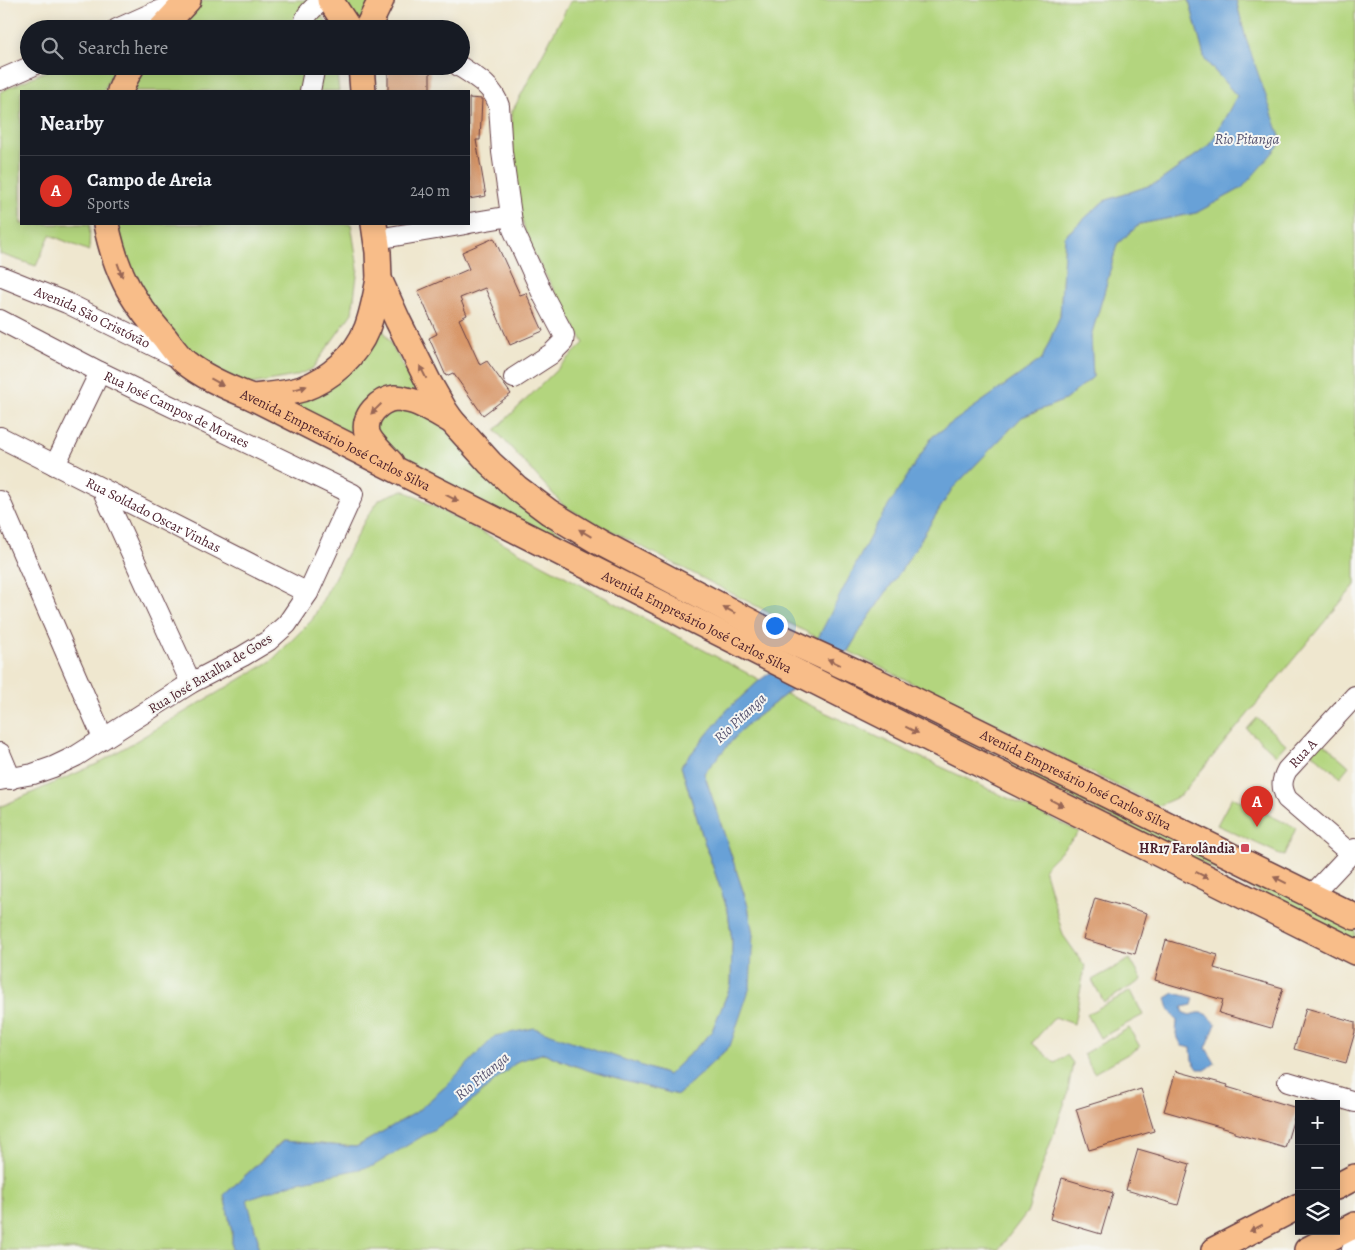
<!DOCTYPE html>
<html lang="en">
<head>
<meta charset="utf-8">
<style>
	body { margin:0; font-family:Alegreya,serif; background:#20242c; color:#f1f3f6 }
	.controls { position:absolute; right:15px; bottom:15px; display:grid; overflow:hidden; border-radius:0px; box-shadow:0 2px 12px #0003 }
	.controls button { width:45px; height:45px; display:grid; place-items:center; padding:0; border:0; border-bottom:1px solid #363941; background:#171b24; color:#f1f3f6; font:25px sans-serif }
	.you { position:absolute; left:774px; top:625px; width:18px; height:18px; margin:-12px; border:4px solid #fff; border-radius:50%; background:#1a73e8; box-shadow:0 0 0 8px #1a73e833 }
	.badge { display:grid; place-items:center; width:32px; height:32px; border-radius:50%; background:#d93025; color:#fff; font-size:16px; font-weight:700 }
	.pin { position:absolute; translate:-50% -41px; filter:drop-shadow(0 1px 2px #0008) }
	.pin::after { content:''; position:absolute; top:26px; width:18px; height:15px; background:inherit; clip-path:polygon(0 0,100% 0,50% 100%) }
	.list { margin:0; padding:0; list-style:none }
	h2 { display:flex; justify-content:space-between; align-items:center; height:65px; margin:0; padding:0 20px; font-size:21px }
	h2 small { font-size:16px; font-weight:400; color:#9ea1a6 }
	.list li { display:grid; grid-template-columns:32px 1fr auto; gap:15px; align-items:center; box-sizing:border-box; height:70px; padding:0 20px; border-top:1px solid #363941 }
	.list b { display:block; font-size:19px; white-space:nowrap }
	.list p { margin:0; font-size:16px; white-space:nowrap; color:#9ea1a6 }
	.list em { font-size:16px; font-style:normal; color:#9ea1a6 }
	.icon { flex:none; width:28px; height:28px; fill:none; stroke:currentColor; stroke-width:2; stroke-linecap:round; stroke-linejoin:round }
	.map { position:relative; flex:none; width:1355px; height:1250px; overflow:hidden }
	.search { position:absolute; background:#171b24; box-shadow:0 2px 12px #0003; left:20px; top:20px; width:450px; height:55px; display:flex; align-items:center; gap:12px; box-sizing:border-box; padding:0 18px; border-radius:28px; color:#9ea1a6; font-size:19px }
	.panel { position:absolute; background:#171b24; box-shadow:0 2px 12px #0003; left:20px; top:90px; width:450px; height:135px; border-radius:0px }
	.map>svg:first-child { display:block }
</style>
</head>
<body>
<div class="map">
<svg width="1355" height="1250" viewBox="0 0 1355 1250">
	<rect width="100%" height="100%" fill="#f6f6f2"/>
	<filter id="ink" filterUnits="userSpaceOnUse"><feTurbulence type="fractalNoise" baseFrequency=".02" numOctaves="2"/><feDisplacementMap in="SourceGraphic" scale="10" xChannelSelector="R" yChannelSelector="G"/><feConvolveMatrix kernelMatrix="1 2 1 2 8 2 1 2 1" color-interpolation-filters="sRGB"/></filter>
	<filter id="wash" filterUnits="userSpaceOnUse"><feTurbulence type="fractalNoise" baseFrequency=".0096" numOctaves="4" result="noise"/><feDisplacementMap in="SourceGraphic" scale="20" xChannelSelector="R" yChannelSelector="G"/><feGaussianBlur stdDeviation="1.12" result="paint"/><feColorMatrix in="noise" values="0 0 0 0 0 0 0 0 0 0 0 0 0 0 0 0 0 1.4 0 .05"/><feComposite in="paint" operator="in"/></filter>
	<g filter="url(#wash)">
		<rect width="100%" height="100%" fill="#efe7cf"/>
		<path fill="#b3d57e" stroke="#7e7a54" d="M 205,0 L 308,0 L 326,21 L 327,29 L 173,29 L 189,10 Z
			M 341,0 L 370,0 L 358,27 Z
			M 571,0 L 1189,0 L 1205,60 L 1237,96 L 1210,145 L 1157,183 L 1104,201 L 1065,236 L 1060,316 L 1042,359 L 932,437 L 818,638 L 565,507 L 495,430 L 584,343 L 528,244 L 512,177 L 512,112 Z
			M 1236,0 L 1355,0 L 1355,585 L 1180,796 L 1158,806 L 848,651 L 863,626 L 906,563 L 952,489 L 1022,417 L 1065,400 L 1093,377 L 1091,336 L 1104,293 L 1117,244 L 1140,224 L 1196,213 L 1242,188 L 1246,39 Z
			M 57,66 L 117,66 L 103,91 L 21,91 L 21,224 L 90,224 L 89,251 L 50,235 L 36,266 L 0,254 L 0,92 Z
			M 144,66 L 336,66 L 339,91 L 129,91 Z
			M 111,224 L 351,224 L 358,268 L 352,313 L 312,369 L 295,376 L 246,385 L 211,371 L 174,334 L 146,303 Z
			M 372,310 L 432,417 L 510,494 L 573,543 L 777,647 L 1355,927 L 1355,940 L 277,400 L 327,380 Z
			M 403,490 L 760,680 L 728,709 L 681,766 L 705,844 L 728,911 L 732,941 L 731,985 L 711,1033 L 668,1075 L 534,1029 L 445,1087 L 415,1113 L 356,1147 L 282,1141 L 224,1195 L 232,1232 L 232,1250 L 0,1250 L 0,807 L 97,764 L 271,661 L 312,620 L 365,520 L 380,499 Z
			M 786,694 L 1080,832 L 1044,868 L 1063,935 L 1085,966 L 1074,1024 L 1055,1017 L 1032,1043 L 1055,1063 L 1067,1055 L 1073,1063 L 1067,1096 L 1041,1170 L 1028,1211 L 998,1250 L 258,1250 L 258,1240 L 246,1199 L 294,1183 L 451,1119 L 518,1061 L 544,1053 C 586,1073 633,1082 678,1095 L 730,1046 L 753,935 L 748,906 L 704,773 L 744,727 Z
			M 1257,718 L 1286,744 L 1276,755 L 1247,729 Z
			M 1320,740 L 1349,766 L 1340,777 L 1310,751 Z
			M 1232,797 L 1296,828 L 1284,856 L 1217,825 Z
			M 1130,959 L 1142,980 L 1104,1002 L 1092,980 Z
			M 1131,991 L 1143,1015 L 1100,1038 L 1087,1014 Z
			M 1129,1028 L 1140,1047 L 1094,1073 L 1083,1054 Z"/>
		<path fill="#67a1d7" stroke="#586081" d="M 1189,0 L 1236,0 L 1246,39 L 1282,142 L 1242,188 L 1196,213 L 1140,224 L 1117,244 L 1104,293 L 1091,336 L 1093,377 L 1065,400 L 1022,417 L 952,489 L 906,563 L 863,626 L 848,651 L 786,694 L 744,727 L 704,773 L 748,906 L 753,935 L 750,987 L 730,1046 L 678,1095 C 633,1083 586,1073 544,1053 L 518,1061 L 451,1119 L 373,1166 L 294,1183 L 247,1199 L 258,1240 L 258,1250 L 232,1250 L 232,1232 L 224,1195 L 283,1141 L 356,1147 L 415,1113 L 445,1087 L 495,1036 L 534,1028 L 668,1075 L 711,1033 L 731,985 L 732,941 L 728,911 L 705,844 L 681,766 L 728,709 L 760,680 L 818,638 L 875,527 L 932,437 L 1042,359 L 1060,316 L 1065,236 L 1104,201 L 1157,183 L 1210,145 L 1237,96 L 1205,60 Z
			M 1174,993 L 1194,998 L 1192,1005 L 1182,1007 L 1184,1013 L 1190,1015 C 1204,1010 1207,1014 1216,1024 L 1206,1048 L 1215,1063 L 1207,1069 L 1198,1069 L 1192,1060 L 1191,1048 L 1182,1046 L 1176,1034 L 1177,1021 L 1169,1009 L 1166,998 Z"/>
		<g id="blocks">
			<path fill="#d8986b" d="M 430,70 L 430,91 L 388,91 L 388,71 Z
				M 469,98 L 482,99 L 480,140 L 476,140 L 486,196 L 469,199 Z
				M 494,238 L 520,295 L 526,293 L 543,331 L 510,345 L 485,288 L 460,298 L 467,315 L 459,319 L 480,365 L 487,361 L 511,394 L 483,415 L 453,373 L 446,376 L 429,338 L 437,334 L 418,291 L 469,269 L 462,252 Z
				M 1095,898 L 1147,913 L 1135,954 L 1083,939 Z
				M 1166,940 L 1218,955 L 1214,968 L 1283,988 L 1271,1028 L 1219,1013 L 1223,1000 L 1155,980 Z
				M 1306,1008 L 1355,1022 L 1355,1032 L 1346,1063 L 1294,1049 Z
				M 1176,1071 L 1228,1085 L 1227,1087 L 1297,1108 L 1285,1148 L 1234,1133 L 1234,1131 L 1164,1111 Z
				M 1141,1089 L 1154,1131 L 1089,1150 L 1076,1109 Z
				M 1138,1149 L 1190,1164 L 1178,1205 L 1126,1190 Z
				M 1062,1178 L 1113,1193 L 1101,1234 L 1050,1219 Z"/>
		</g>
	</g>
	<g filter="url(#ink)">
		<use href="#blocks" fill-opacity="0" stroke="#633d44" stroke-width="1"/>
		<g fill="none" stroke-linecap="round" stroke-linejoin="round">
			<g stroke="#633d44" stroke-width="22">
				<g id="minor">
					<path d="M 117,29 L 155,12 L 187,0"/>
					<path d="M 305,29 C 302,15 313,9 322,0"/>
					<path d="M 459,66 C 476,77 493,86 499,106 L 502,152 L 513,229 L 543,295 L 564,335 L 563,342 L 551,354 L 514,378"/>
					<path d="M 0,80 L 32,66"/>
					<path d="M 310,91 L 315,66"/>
					<path d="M 469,223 L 511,216"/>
					<path d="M 377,239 L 466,224"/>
					<path id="s1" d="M 0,276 L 67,303 L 180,359"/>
					<path id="s2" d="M 0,320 L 100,372 L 353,494 L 308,593 L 287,624 L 268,641 L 243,656 L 191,683 L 76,756 L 53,767 L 33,774 L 0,780"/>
					<path id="s3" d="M 0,437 L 308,593"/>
					<path d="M 55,465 L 100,372"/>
					<path d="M 102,489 L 191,683"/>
					<path d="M 0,501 L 103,738"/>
					<path d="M 0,753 L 11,779"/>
					<path id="s4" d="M 1351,854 L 1287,799 C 1281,787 1281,781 1287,770 L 1355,696"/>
					<path d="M 1311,896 L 1355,849"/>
					<path d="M 1288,1082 L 1355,1102"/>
					<path d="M 1352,1250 L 1355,1249"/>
				</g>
			</g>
			<g stroke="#633d44" stroke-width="28">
				<g id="major">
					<path d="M 330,0 L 349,29"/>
					<path d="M 161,29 L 188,0"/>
					<path d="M 367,29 L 381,0"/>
					<path d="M 361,66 L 363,91"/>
					<path d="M 120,91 L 126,77 L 132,66"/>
					<path id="s5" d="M 106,224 C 110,243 116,264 125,282 C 135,303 150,321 165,338 C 171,346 177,355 185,362 C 203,377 231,389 252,397 L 868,708 L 1355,952"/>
					<path id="s6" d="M 374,224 L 378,252 L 379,279 L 398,321 L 429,383 L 445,411 L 452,421 L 490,463 L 517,488 L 549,512 L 599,542 L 772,633 L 878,682 L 1355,917"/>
					<path d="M 252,397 C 269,395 286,394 302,389 C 330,379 356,356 367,328 C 373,312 376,295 379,279"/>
					<path d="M 391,463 C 384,455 370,443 367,433 C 363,416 379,400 395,398 C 398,398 404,399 407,400 C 421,402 439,414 452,421"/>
					<path d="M 1336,1187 L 1355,1177"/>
					<path d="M 1214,1250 L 1299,1206"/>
					<path d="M 1307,1250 L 1355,1225"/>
				</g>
			</g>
			<use href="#minor" stroke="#fff" stroke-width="20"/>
			<use href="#major" stroke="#f8bd89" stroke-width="25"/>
		</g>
		<defs><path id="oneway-solid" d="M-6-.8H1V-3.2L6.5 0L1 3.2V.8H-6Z" transform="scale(1.25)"/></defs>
		<g fill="#986655">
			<use href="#oneway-solid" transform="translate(120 270) rotate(70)"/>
			<use href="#oneway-solid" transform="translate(423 372) rotate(-117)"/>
			<use href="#oneway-solid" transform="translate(217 382) rotate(29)"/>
			<use href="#oneway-solid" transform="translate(300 388) rotate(-16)"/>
			<use href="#oneway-solid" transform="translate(376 409) rotate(136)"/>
			<use href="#oneway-solid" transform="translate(452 498) rotate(27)"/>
			<use href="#oneway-solid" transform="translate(585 533) rotate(-149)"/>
			<use href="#oneway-solid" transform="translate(729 610) rotate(-152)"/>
			<use href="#oneway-solid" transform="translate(834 662) rotate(-155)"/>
			<use href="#oneway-solid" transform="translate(912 730) rotate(27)"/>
			<use href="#oneway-solid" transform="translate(1057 803) rotate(27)"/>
			<use href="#oneway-solid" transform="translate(1202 875) rotate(27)"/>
			<use href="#oneway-solid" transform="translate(1280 880) rotate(-154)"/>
			<use href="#oneway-solid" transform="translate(1256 1228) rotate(153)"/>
		</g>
	</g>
	<rect fill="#d1495b" stroke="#f6f6f2" stroke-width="2" x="1240" y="843" width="10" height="10" rx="2.5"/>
	<g text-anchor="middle" stroke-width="4" stroke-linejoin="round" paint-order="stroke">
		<g font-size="14" fill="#4a1f2b" stroke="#f6f6f2">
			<text dy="5" stroke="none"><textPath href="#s1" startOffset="101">Avenida São Cristóvão</textPath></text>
			<text dy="5" stroke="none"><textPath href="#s2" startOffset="198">Rua José Campos de Moraes</textPath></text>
			<text dy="5" stroke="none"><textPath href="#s5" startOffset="331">Avenida Empresário José Carlos Silva</textPath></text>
			<text dy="5" stroke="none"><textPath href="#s3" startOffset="172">Rua Soldado Oscar Vinhas</textPath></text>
			<text dy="5" stroke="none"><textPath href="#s5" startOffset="736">Avenida Empresário José Carlos Silva</textPath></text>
			<text transform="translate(210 673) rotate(-31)" y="5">Rua José Batalha de Goes</text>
			<text dy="5" stroke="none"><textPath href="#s4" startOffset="138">Rua A</textPath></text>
			<text dy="5" stroke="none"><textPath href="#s6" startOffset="940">Avenida Empresário José Carlos Silva</textPath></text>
		</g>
		<g font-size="14" font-weight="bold" fill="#4a1f2b" stroke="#f6f6f2" text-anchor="end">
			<text x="1235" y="853">HR17 Farolândia</text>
		</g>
		<g font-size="15" font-style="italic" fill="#565370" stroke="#f6f6f2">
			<text x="1247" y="144">Rio Pitanga</text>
			<text transform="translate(740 718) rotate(-43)" y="5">Rio Pitanga</text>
			<text transform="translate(482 1076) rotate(-40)" y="5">Rio Pitanga</text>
		</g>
	</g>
</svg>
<div class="controls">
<button>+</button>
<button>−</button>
<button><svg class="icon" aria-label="layers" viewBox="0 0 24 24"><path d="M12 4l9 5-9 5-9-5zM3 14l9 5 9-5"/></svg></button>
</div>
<div class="you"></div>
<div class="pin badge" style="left:1257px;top:827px">A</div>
<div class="search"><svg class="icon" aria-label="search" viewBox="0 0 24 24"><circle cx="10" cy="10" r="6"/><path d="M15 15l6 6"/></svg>Search here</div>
<section class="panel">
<h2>Nearby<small></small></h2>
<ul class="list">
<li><span class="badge">A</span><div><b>Campo de Areia</b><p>Sports</p></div><em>240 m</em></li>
</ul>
</section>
</div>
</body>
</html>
